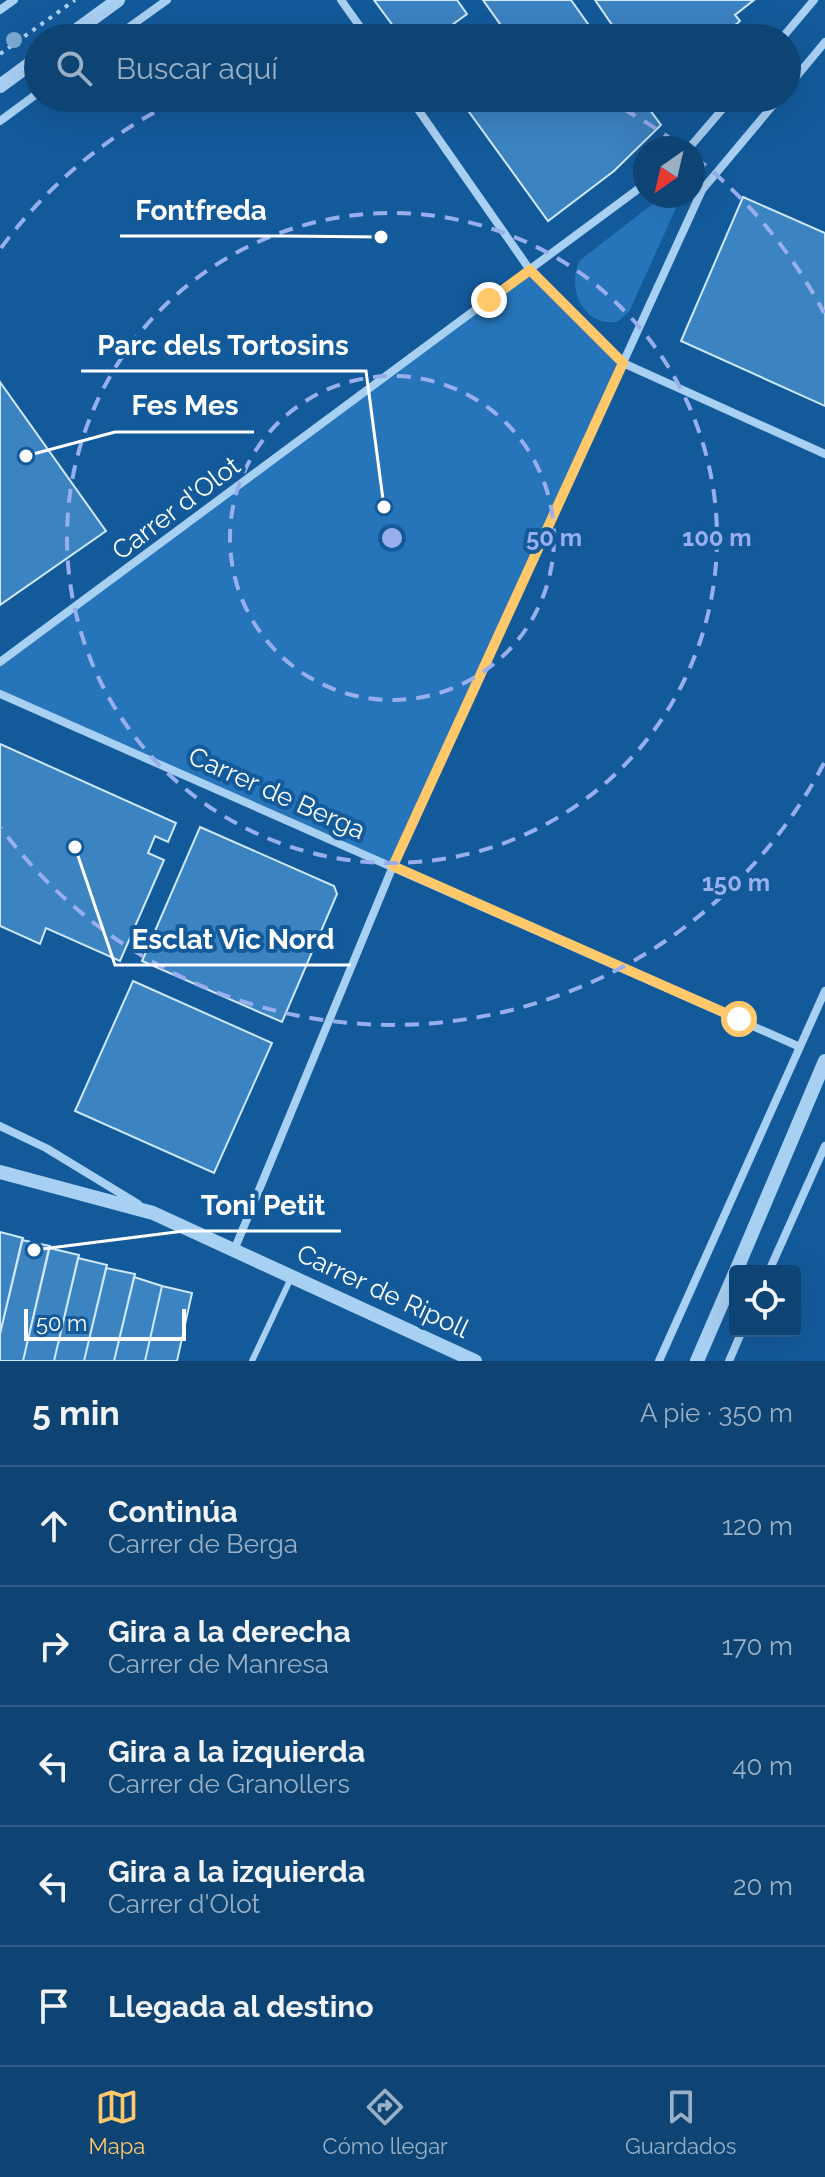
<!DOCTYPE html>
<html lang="es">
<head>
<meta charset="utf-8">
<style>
	body { margin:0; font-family:Raleway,sans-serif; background:#174b79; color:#f1f3f6 }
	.controls { position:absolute; right:24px; bottom:24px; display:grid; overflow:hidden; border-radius:8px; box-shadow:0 8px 32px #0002 }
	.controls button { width:72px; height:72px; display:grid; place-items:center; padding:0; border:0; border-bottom:2px solid #2e5c86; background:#0e4474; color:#f1f3f6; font:40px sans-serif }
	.compass { position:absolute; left:633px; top:136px; width:72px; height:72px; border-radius:50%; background:#0e4474; box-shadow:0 8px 32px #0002; rotate:214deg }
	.scale { position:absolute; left:24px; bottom:20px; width:162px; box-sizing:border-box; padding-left:8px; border:4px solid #fff; border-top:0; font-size:22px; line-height:28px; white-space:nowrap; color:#fff; -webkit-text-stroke:6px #135a9b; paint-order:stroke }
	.stop { position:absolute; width:24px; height:24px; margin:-18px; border:6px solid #ffc86a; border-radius:50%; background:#fff }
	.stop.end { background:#ffc86a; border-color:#fff; box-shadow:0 2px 8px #0008 }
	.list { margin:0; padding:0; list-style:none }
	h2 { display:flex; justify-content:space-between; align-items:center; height:104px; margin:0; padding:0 32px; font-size:34px }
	h2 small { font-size:26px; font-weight:400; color:#9bb0c5 }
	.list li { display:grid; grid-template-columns:52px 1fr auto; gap:24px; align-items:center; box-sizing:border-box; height:120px; padding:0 32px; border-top:2px solid #2e5c86 }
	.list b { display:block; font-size:30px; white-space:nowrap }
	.list p { margin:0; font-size:26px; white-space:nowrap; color:#9bb0c5 }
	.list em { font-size:26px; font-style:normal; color:#9bb0c5 }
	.icon { flex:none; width:44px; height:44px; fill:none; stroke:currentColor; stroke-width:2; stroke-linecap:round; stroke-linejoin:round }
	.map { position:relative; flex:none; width:825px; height:1361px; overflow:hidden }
	.search { position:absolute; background:#0e4474; box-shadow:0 8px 32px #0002; left:24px; right:24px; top:24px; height:88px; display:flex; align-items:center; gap:20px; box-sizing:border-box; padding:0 28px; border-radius:44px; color:#9bb0c5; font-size:30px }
	.sheet { height:704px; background:#0e4474 }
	nav { display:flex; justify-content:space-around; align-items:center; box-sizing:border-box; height:112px; border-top:2px solid #2e5c86; background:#0e4474; font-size:22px; color:#9bb0c5 }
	nav a { display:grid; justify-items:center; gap:4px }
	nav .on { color:#ffc86a }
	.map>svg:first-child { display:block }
</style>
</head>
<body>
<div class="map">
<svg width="825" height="1361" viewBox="0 0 825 1361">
	<rect width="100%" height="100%" fill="#135a9b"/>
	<path fill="#2674b9" d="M 663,196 L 681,197 L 629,312 L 617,322 C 582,327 566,286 580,260 Z
		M 530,270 L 623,363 L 393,866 L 0,694 L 0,662 Z"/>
	<path fill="#3c83c2" stroke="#d0e8fd" stroke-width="2" d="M 374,0 L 457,0 L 467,14 L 434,38 L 402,38 Z
		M 483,0 L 571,0 L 598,38 L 510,38 Z
		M 595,0 L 754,0 L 735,15 L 740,21 L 720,38 L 621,38 Z
		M 474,98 L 641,98 L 661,125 L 614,171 L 548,221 L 464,105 Z
		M 743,197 L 825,233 L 825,406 L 681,341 Z
		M 0,382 L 106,531 L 0,605 Z
		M 0,744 L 176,823 L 168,842 L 155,836 L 148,853 L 164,860 L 120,961 L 46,928 L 40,944 L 0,926 Z
		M 200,827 L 334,886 L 337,894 L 282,1022 L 142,961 Z
		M 133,981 L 272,1043 L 214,1173 L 75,1111 Z
		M 0,1232 L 23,1238 L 0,1334 Z
		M 22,1240 L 50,1246 L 23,1361 L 0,1361 L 0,1334 Z
		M 49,1248 L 79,1255 L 54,1361 L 23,1361 Z
		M 78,1258 L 107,1265 L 84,1361 L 54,1361 Z
		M 106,1268 L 135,1274 L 114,1361 L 84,1361 Z
		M 134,1277 L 162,1286 L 145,1361 L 114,1361 Z
		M 162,1286 L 192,1293 L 177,1361 L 145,1361 Z"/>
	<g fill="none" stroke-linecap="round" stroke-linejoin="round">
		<path stroke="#a8d0f3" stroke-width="4" stroke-dasharray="4 6" stroke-linecap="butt" d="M 0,54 L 75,0"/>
		<path stroke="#a8d0f3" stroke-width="6" d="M 252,1361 L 291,1278"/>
		<path stroke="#a8d0f3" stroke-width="8" d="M 341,0 L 368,38
			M 0,10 L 14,0
			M 114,38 L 167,0
			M 782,38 L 814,0
			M 787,88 L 825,42
			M 410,98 L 530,270 L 623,363 L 825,454
			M 0,121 L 38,93
			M 689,148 L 732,98
			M 0,662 L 645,184
			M 0,694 L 800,1047
			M 0,1126 L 46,1148 L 138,1204
			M 235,1248 L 393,866 L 702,190 L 779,98
			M 769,1271 L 825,1146
			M 659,1361 L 825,991
			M 729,1361 L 742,1331"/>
		<path stroke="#a8d0f3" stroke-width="14" d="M 66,38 L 118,0
			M 0,86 L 38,58
			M 0,1172 L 153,1213 L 475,1361
			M 736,1271 L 825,1061
			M 697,1361 L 735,1273"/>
	</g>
	<circle fill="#7ba8d1" cx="14" cy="40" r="8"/>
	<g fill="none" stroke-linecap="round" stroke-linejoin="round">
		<path stroke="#ffc86a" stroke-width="10" d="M 489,300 L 530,270 L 623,363 L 393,866 L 739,1019"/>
	</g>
	<g fill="none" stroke="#99afed" stroke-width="4" stroke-dasharray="14 10">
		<circle cx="392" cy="538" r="162"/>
		<circle cx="392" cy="538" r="325"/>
		<path d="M824 763A487 487 0 0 1 1 828M1 248A487 487 0 0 1 182 98M602 98A487 487 0 0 1 682 147M695 157A487 487 0 0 1 824 313"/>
	</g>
	<g text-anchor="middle" stroke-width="8" stroke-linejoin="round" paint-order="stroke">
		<g font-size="26" fill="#fff" stroke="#135a9b">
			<text transform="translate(176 508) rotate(-37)" y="9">Carrer d'Olot</text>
			<text transform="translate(277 793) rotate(24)" y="9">Carrer de Berga</text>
			<text transform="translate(383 1291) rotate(25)" y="9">Carrer de Ripoll</text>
		</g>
	</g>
	<circle cx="392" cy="538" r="12" fill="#99afed" stroke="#135a9b" stroke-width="4"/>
	<g font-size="24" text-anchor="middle" font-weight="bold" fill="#99afed" stroke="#135a9b" stroke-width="8" stroke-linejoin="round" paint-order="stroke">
		<text x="554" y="546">50 m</text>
		<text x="717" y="546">100 m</text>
		<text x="736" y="891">150 m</text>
	</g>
	<path fill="none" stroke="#fff" stroke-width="3" d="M381 237L283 236H120M384 507L366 371H81M26 456L115 432H254M75 847L115 965H351M34 1250L184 1231H341"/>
	<g fill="#fff" stroke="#135a9b" stroke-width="3">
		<circle cx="381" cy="237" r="8"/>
		<circle cx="384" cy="507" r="8"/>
		<circle cx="26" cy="456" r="8"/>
		<circle cx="75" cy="847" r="8"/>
		<circle cx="34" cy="1250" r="8"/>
	</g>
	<g font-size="28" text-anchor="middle" font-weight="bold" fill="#fff" stroke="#135a9b" stroke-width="8" stroke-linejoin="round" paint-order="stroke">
		<text x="201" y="220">Fontfreda</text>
		<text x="223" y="355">Parc dels Tortosins</text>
		<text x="185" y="415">Fes Mes</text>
		<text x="233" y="949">Esclat Vic Nord</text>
		<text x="263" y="1215">Toni Petit</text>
	</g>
</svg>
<div class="controls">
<button><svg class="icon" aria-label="locate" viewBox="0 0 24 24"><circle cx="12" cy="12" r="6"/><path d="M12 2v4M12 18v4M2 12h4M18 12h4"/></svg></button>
</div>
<svg class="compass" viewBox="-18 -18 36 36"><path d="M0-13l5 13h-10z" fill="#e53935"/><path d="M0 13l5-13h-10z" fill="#9bb0c5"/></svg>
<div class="scale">50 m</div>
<div class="stop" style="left:739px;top:1019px"></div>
<div class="stop end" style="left:489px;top:300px"></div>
<div class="search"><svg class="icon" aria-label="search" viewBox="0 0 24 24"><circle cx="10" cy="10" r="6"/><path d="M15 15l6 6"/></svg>Buscar aquí</div>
</div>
<section class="sheet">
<h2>5 min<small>A pie · 350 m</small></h2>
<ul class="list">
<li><svg class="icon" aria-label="ahead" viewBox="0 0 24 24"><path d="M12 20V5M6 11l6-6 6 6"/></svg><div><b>Continúa</b><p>Carrer de Berga</p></div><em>120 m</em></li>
<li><svg class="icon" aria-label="right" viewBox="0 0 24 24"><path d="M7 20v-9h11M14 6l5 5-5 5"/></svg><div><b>Gira a la derecha</b><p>Carrer de Manresa</p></div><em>170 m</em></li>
<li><svg class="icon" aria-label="left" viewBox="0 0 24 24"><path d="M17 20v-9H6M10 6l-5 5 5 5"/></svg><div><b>Gira a la izquierda</b><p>Carrer de Granollers</p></div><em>40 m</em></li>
<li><svg class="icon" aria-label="left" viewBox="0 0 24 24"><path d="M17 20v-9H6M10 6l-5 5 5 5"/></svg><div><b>Gira a la izquierda</b><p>Carrer d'Olot</p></div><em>20 m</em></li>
<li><svg class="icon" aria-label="arrive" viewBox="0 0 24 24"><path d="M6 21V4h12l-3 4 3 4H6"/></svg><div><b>Llegada al destino</b></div></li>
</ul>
</section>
<nav>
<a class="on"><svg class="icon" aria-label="map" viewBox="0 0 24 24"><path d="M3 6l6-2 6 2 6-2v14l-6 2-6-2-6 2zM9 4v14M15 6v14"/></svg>Mapa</a>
<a><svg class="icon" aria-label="directions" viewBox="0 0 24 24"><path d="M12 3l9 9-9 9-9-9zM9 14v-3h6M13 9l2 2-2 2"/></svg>Cómo llegar</a>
<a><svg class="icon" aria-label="saved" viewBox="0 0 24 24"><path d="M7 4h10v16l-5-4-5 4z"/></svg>Guardados</a>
</nav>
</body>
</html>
